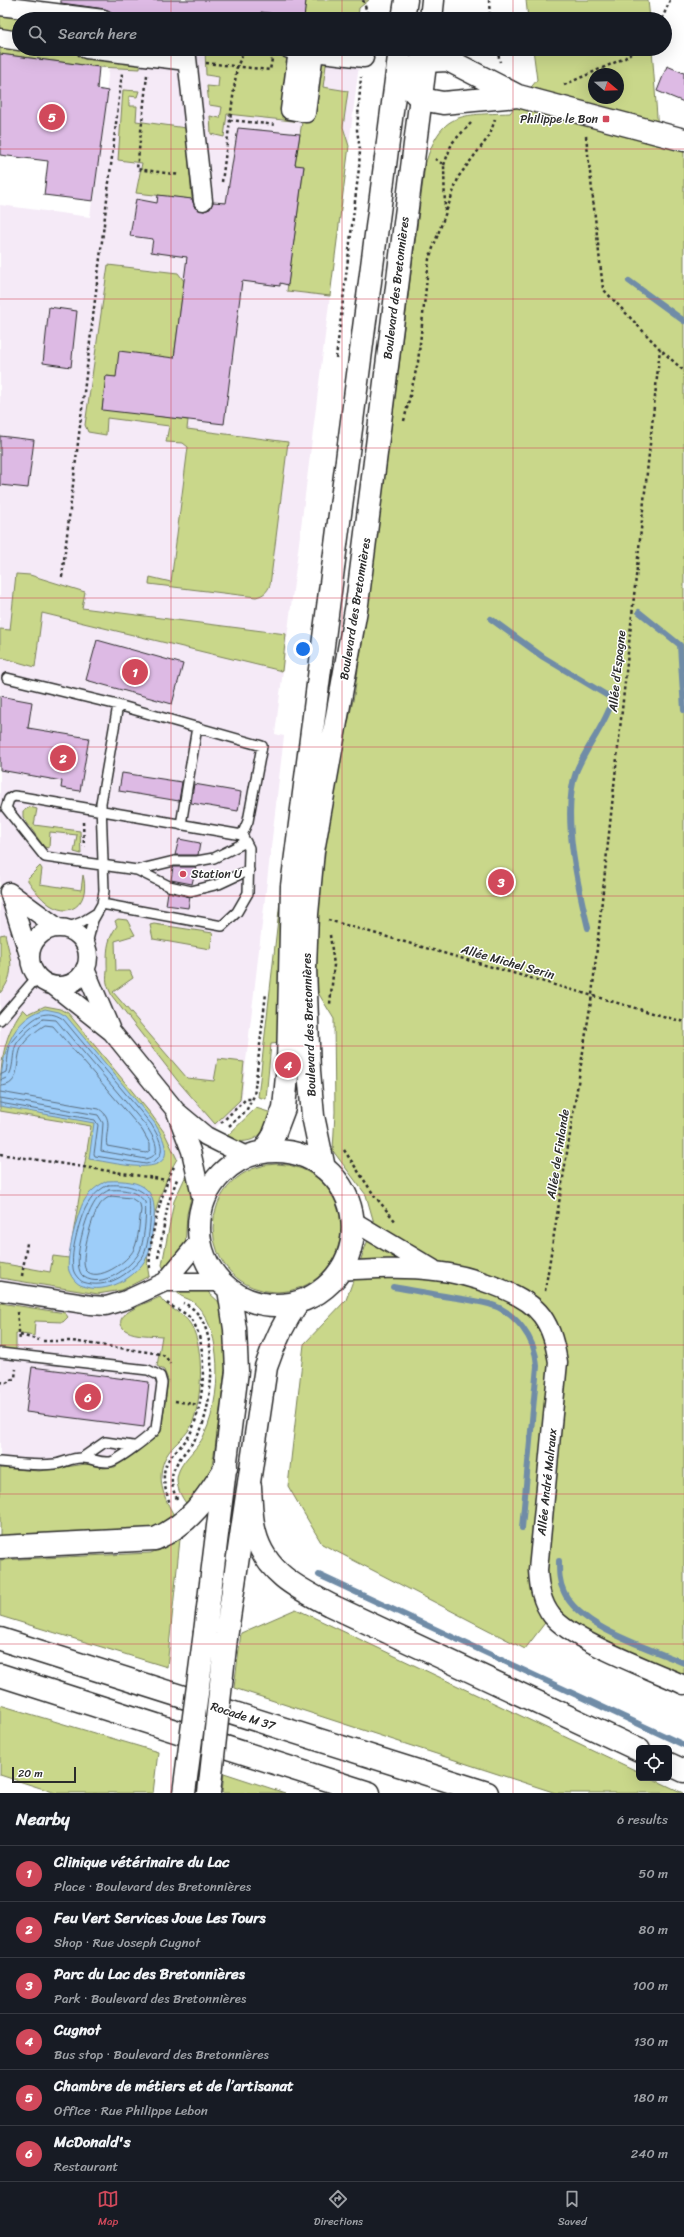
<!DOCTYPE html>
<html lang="en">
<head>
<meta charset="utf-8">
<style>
	body { margin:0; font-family:Sriracha,sans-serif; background:#20242c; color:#f1f3f6 }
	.controls { position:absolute; right:12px; bottom:12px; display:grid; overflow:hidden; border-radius:6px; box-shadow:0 4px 16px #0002 }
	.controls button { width:36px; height:36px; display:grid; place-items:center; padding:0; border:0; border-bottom:1px solid #363941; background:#171b24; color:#f1f3f6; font:20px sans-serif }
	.compass { position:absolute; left:588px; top:68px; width:36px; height:36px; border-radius:50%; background:#171b24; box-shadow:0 4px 16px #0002; rotate:109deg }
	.scale { position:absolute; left:12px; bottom:10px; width:64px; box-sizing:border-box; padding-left:4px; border:2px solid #2b2b2b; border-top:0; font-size:11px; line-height:14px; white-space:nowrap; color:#2b2b2b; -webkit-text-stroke:3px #fff; paint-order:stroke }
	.you { position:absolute; left:303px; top:649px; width:14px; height:14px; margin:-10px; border:3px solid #fff; border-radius:50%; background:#1a73e8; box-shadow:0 0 0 6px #1a73e833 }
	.badge { display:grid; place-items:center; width:26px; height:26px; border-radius:50%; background:#d1495b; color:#fff; font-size:13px; font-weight:700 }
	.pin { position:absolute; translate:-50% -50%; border:2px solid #fff; box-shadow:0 1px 4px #0006 }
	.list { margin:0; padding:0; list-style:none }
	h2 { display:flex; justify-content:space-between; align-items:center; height:52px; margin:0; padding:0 16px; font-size:17px }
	h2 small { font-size:13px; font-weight:400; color:#9ea1a6 }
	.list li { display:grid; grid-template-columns:26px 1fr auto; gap:12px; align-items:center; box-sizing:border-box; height:56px; padding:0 16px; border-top:1px solid #363941 }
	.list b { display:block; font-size:15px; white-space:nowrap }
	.list p { margin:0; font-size:13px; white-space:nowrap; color:#9ea1a6 }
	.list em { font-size:13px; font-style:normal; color:#9ea1a6 }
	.icon { flex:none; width:22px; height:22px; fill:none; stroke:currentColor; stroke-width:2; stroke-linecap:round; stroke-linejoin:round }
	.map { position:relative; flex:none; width:684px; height:1793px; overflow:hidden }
	.search { position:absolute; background:#171b24; box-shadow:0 4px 16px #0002; left:12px; right:12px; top:12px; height:44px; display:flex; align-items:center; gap:10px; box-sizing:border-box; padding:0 14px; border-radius:22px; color:#9ea1a6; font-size:15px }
	.sheet { height:388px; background:#171b24 }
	nav { display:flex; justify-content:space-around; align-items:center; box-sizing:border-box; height:56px; border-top:1px solid #363941; background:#171b24; font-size:11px; color:#9ea1a6 }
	nav a { display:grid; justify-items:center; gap:2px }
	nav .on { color:#d1495b }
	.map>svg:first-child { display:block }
</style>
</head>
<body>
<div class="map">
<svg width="684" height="1793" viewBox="0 0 684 1793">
	<rect width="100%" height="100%" fill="#fff"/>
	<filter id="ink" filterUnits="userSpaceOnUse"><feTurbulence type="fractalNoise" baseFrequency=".025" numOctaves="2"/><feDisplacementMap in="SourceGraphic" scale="8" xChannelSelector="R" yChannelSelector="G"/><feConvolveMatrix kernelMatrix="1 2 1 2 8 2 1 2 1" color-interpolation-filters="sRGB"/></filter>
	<g filter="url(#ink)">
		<path fill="#f5eaf7" d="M 111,49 L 361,49 L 275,734 L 284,736 L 241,1104 L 206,1136 L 177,1112 L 191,1151 L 177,1159 L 167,1175 L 158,1200 L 147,1267 L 149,1276 L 160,1297 L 127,1312 L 127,1332 L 162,1336 L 157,1365 L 164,1370 L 168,1380 L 161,1430 L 158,1436 L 115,1467 L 104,1468 L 86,1464 L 39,1471 L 23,1471 L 0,1468 L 0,205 L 90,217 L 92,201 L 94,201 Z"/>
		<path fill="#c9d78a" stroke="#7a815a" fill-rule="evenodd" d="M 0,0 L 69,19 L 19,19 L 19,49 L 142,49 L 140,69 L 99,67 L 0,54 Z
			M 306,0 L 369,0 L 359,8 L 358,19 L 294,19 L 294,17 L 304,18 Z
			M 526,0 L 648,0 L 650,19 L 528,19 Z
			M 263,3 L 273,14 L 272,19 L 260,19 Z
			M 205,49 L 245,49 L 327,58 L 323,87 L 348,91 L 343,127 L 349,146 L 330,296 L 287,291 L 304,167 L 295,165 L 302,122 L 227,114 L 224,137 L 211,134 L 210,116 L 220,118 L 222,107 L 209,105 L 207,86 L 218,87 L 219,77 L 206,75 Z
			M 533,49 L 652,49 L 659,144 L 684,150 L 684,1685 L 551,1615 L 525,1649 L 322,1544 L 288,1486 L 304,1344 L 346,1300 L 374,1223 L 366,1195 L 333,1151 L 335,1112 L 334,1019 L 317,991 L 315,902 L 340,758 L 354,696 L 369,597 L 425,165 C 441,111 460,115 510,113 L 537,80 ZM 594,74 L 618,74 L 618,98 L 594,98 Z
			M 123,90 L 139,91 L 137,97 L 129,96 L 129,106 L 137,106 L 136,121 L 186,128 L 192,199 L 136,193 L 142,163 L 118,160 Z
			M 108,265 L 178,273 L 184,281 L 174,358 L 116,377 L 106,376 L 102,409 L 188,420 L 187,429 L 288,442 L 270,585 C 267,592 264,595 256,597 L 149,584 L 150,577 L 171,582 L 188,447 L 183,443 L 166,442 L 169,426 L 107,418 L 106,435 L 88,432 L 85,425 Z
			M 16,574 L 30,575 L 85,592 L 82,608 L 286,634 L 282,671 L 42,613 L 35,667 L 0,657 L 0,629 L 10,630 Z
			M 30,807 L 37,809 L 34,825 L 80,831 L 81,854 L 74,852 L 77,835 L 50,832 L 49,848 L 44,847 L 23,817 L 23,811 Z
			M 40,866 L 42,869 L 40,884 L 81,890 L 83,875 C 90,899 74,920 50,905 C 40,898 33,888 27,879 Z
			M 280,901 L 285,901 L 280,1043 L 271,1044 L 266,1099 L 258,1097 Z
			M 118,919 L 127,920 L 135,935 L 115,941 L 116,971 L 130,971 L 133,978 L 113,992 L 187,1078 L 214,1081 L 218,1059 L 244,1062 L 240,1100 L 215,1124 L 177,1080 L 112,996 C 103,978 108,979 107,962 C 107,948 108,938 117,926 L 115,921 Z
			M 154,924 L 213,933 L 210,949 L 153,939 L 150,925 Z
			M 5,934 C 10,956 17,974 0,993 L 0,935 Z
			M 45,1006 L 61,1009 L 68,1013 L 151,1114 L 164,1132 L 177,1159 C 161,1185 142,1246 149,1276 L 122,1290 L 98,1294 L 0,1278 L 0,1263 L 50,1272 L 53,1256 L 69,1258 L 91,1126 L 0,1111 C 0,1073 0,1039 23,1009 L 28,1014 Z
			M 256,1108 L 275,1114 C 261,1138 253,1146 224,1139 Z
			M213 1228a64 64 0 1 1 128 0a64 64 0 1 1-128 0Z
			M 189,1169 L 192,1194 L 187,1214 L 185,1247 L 172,1264 L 164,1269 L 162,1265 L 174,1201 Z
			M 176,1290 L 207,1291 L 221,1304 L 229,1340 L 215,1448 L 210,1476 L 190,1509 C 183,1499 177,1491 177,1479 C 178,1462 198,1450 204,1435 C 215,1412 219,1379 216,1354 C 214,1335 208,1314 193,1302 C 187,1297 179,1298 176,1290 Z
			M 160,1297 C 168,1310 184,1312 191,1325 C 205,1349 202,1399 192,1424 C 187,1436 176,1442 169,1452 C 153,1474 164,1500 177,1520 L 164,1530 L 0,1537 L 0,1468 L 39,1471 L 86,1464 L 104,1468 L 115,1467 L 158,1436 L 161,1430 L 168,1380 L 164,1370 L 157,1366 L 162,1336 C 151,1335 136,1336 127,1331 C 124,1330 122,1327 121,1324 C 117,1312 150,1302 160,1297 Z
			M 0,1303 L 65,1313 L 68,1317 L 63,1322 L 35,1321 L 34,1336 L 16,1333 L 16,1351 L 0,1349 Z
			M 180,1539 L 167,1667 L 0,1616 L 0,1560 L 151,1553 Z
			M 296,1609 L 639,1772 L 639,1778 L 651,1778 L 683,1793 L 556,1793 L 234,1688 L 241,1633 Z
			M 0,1705 L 158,1752 L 153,1793 L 56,1793 L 0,1775 Z
			M 224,1773 L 285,1793 L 222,1793 Z"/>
		<path fill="#9dcdf9" stroke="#6f8ca7" d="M 45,1009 L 59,1012 L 66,1016 L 154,1122 C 193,1185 123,1164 89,1159 L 94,1123 L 0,1106 C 0,1069 3,1022 45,1009 Z
			M 107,1181 C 144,1179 159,1189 153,1227 C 151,1236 152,1249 147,1257 C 136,1278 106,1295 83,1286 C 76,1284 72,1278 69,1271 C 65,1260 78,1211 84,1201 C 90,1191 97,1186 107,1181 Z"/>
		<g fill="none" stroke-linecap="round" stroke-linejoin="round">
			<path stroke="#596c7d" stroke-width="1" d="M 0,1075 L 6,1072 C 8,1063 7,1050 12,1041 C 15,1037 19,1033 23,1029 C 35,1017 46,1008 63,1019 L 151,1124 C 160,1139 171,1158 146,1164 L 95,1156 L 94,1154 L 98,1125 L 95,1120 L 0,1103
				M 0,1080 C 17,1079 10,1054 17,1043 C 23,1034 34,1025 43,1019 L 56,1020 L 147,1127 C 153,1137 165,1155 146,1159 L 101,1151 L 103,1123 L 98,1115 L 0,1098
				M 0,1086 C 23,1086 14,1060 22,1046 C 27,1038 37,1030 45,1025 L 53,1026 L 142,1130 L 150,1144 L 150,1150 L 146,1153 L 107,1146 C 104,1133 115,1119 99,1109 L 0,1092
				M 108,1185 C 124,1184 139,1186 150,1199 C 152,1210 149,1247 143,1256 C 129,1275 106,1290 83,1282 C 79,1280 73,1273 73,1268 C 71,1256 75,1240 78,1229 C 83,1210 90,1194 108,1185 Z
				M 109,1190 C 123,1189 136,1190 145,1202 C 147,1212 144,1244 139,1253 C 130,1268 102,1289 84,1277 C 70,1268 85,1219 92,1207 C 96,1199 101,1194 109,1190 Z
				M 111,1196 L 131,1198 L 140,1204 L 141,1210 C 139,1222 139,1239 134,1249 C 129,1261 96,1284 86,1270 C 79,1261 92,1217 98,1208 C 101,1202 105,1199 111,1196 Z"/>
			<path stroke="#6f8ca7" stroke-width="6" d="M 629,281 L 684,321
				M 639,612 L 680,645 L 684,710
				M 491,619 L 543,657 L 613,699 C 605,726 586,747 576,772 C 561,814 578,886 588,928
				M 393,1287 C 412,1290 431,1294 450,1297 C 463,1299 477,1301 489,1304 C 515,1311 536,1339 537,1366 L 522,1528
				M 559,1561 C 559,1572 559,1582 564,1592 C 580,1628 649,1648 684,1663
				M 319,1575 L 684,1745"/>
		</g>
		<path fill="#ddbae4" stroke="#2b2b2b" d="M 61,0 L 306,0 L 304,18 L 261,12 L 260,19 L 123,19 L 113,18 L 110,11 L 105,9 L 61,3 Z
			M 0,54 L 99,67 L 97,89 L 108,91 L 93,201 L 44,195 L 48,161 L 0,155 Z
			M 667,66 L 684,73 L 684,102 L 657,91 Z
			M 238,128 L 300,134 L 295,165 L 304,166 L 288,285 L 280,283 L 280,286 L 242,281 L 224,424 L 102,410 L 106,376 L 116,377 L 119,351 L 174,358 L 187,257 L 151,252 L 153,239 L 130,236 L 136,199 L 157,203 L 158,195 L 192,199 L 195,208 L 204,211 L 210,209 L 213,202 L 226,203 Z
			M 49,307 L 77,311 L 71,367 L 43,363 Z
			M 0,436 L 34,440 L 28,488 L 0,485 Z
			M 97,640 L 183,664 L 172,704 L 86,680 Z
			M 0,696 L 32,702 L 28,728 L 89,738 L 80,791 L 61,788 L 62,781 L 0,770 Z
			M 122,773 L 182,782 L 179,801 L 119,791 Z
			M 194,784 L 241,792 L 238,811 L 191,803 Z
			M 179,839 L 200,843 L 198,855 L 175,855 Z
			M 173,867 L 196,867 L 192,884 L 171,880 Z
			M 168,892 L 190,897 L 188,908 L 166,905 Z
			M 32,1367 L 149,1382 L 144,1427 L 26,1412 Z"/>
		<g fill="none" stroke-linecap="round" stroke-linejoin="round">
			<g stroke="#2b2b2b" stroke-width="12">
				<path id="lane" d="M 7,678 L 118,705 L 262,746 L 248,821 L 242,835 L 22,797 L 14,796 L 9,799 L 6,808 L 45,857 L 137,870 L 169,886 L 191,891 L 219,884 L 249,870
					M 181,825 L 197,727
					M 137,870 L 174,861 L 197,861 L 214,858 L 246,842
					M 102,904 L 222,926 L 237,912 L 248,893 L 249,848 L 242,835
					M 64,929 L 82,922 L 95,914
					M 86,948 L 93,920 L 102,904 L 104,891 L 101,803 L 118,705
					M 0,1020 L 37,977
					M 0,1353 L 148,1370 L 160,1376 L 162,1383 L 156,1429 C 151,1435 117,1462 109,1462 C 99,1463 92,1458 82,1458 C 73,1457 64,1463 55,1464 C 36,1466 19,1464 0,1462
					M 82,1458 L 105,1442 L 133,1446"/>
			</g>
			<g stroke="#2b2b2b" stroke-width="21">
				<path id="street" d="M 0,6 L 103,19
					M 0,38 L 19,41
					M 86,49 L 187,61
					M 186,49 L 203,201
					M 289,49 L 298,50 L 290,110 L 306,113 L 314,52 L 364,58
					M30 957a29 29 0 1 1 58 0a29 29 0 1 1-58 0Z
					M 29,955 L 9,892 L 58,928
					M 85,969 L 110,1028
					M 54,986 L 112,1032 L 176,1111 L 206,1136 L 248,1157
					M 176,1112 L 191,1151 L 203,1205
					M 353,1221 L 433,1269
					M 340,1271 C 371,1269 404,1267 435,1271 C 465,1274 524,1291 542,1316 C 552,1330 555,1345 558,1362 L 538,1570 C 539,1586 541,1602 552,1616 C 572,1641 652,1670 684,1685
					M 165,1282 L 221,1282
					M 0,1291 L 91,1305 L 106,1306 L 126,1300 L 165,1282 L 200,1240"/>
			</g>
			<g stroke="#2b2b2b" stroke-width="25">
				<path id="secondary" d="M 518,96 L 443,103 L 421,99 L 398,76 L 426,61 L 448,60 L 518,96 L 684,140"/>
			</g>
			<g stroke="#2b2b2b" stroke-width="25">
				<path id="primary" d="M 403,19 L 406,0
					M 431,19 L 433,0
					M199 1228a77 77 0 1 1 154 0a77 77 0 1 1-154 0Z
					M 263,1152 L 273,1137 L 284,1108 L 288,1065 L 292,886 L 400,49
					M 324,1168 L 313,1116 L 309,1071 L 305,968 L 307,914 L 313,851 L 357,604 L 427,49
					M 205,1632 L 237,1371 L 235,1329 L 229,1289
					M 226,1638 L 266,1367 C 274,1343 283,1323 298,1302"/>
			</g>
			<g stroke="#2b2b2b" stroke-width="25">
				<path id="highway" d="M 250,1487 C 251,1502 251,1519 255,1533 C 265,1572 297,1588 330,1605 L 639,1750
					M 0,1547 L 155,1539 C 190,1524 207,1498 226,1467
					M 0,1639 L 487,1793
					M 0,1675 L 369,1793
					M 669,1764 L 684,1771"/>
			</g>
			<path stroke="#2b2b2b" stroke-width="2.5" stroke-dasharray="3 3" stroke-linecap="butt" d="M 363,0 L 369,18
				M 489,0 L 490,19
				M 370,17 L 383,15
				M 662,19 L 670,0
				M 497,49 L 500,62
				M 206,63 L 270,70 L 272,59
				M 147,75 L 137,169 L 180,175
				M 564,85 L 625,58 L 635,49
				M 230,120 L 277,125
				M 586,136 L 603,289 L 660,349 L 684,371
				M 435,159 L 444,165 L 445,211
				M 444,165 L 452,143 L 471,123
				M 222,182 L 237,66 L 246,49
				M 336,358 L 359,168 L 360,150 L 357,130 L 361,77
				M 404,421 L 418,362 L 429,259 L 459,176 L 490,135 L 495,119
				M 62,577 L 122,73
				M 83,822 L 84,847
				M 328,920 L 684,1022
				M 330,935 L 334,965 L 330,1004
				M 221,1123 L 246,1099 L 253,1099
				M 229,1126 L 246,1111 L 254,1096 L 266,993
				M 344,1150 L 374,1195 L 396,1222
				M 0,1154 L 167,1180
				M 158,1258 L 168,1204 L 177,1179
				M 150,1268 C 147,1247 163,1185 174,1167
				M 22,1276 L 27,1243
				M 545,1291 L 592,995 L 660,349
				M 167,1303 C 174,1309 184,1311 190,1318 C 211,1342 204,1414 187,1439 C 180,1448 170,1454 166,1465 C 161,1478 166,1491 170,1504
				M 17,1312 L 20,1341
				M 20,1335 L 39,1340
				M 43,1341 L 72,1341 L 161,1354 L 166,1357 L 170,1364
				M 0,1382 L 6,1383 L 15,1378 L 16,1369
				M 175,1401 L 198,1405
				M 177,1499 C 173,1491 170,1481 173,1472 C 178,1456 194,1445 201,1429 C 213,1399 222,1317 183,1303"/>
			<use href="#lane" stroke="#fff" stroke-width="9"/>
			<use href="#street" stroke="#fff" stroke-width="18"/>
			<use href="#secondary" stroke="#fff" stroke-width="22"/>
			<use href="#primary" stroke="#fff" stroke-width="22"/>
			<use href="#highway" stroke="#fff" stroke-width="22"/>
			<g stroke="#2b2b2b" stroke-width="25" stroke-linecap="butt">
				<path id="primary-bridge" d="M 184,1793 L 205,1632
					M 209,1793 L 226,1638"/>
			</g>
			<use href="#primary-bridge" stroke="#fff" stroke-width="22"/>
		</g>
	</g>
	<path fill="none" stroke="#d1495b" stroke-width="1" stroke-opacity="0.55" d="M 171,0 L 171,19M 342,0 L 342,19M 513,0 L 513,19M 171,49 L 171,1793M 342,49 L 342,1793M 513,49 L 513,1793M 0,149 L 684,149M 0,299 L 684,299M 0,448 L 684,448M 0,598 L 684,598M 0,747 L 684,747M 0,896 L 684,896M 0,1046 L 684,1046M 0,1195 L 684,1195M 0,1345 L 684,1345M 0,1494 L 684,1494M 0,1644 L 684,1644"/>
	<g fill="#d1495b" stroke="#fff" stroke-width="1.5">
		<rect x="602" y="115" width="8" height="8" rx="2"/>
		<circle cx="183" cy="874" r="4"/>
	</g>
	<g text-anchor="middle" stroke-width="3" stroke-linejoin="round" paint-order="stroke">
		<g font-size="12" fill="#2b2b2b" stroke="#fff" text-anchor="end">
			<text x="598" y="123">Philippe le Bon</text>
			<text x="191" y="878" text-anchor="start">Station U</text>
		</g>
		<g font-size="12" fill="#2b2b2b" stroke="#fff">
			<text transform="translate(396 288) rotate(-83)" y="4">Boulevard des Bretonnières</text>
			<text transform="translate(355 609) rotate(-81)" y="4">Boulevard des Bretonnières</text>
			<text transform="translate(617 671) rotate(-84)" y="4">Allée d’Espagne</text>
			<text transform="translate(508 962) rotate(16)" y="4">Allée Michel Serin</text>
			<text transform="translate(309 1025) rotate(-92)" y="4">Boulevard des Bretonnières</text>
			<text transform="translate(558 1154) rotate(-81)" y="4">Allée de Finlande</text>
			<text transform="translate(547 1482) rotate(-84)" y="4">Allée André Malraux</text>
			<text transform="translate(243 1716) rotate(18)" y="4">Rocade M 37</text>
		</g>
	</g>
</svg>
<div class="controls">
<button><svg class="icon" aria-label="locate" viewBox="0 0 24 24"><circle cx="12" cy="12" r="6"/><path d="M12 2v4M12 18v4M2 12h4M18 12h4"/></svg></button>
</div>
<svg class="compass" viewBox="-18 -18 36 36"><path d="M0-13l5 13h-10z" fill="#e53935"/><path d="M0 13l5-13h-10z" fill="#9ea1a6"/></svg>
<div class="scale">20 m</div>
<div class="you"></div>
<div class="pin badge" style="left:135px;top:672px">1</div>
<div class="pin badge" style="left:63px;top:758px">2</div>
<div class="pin badge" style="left:501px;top:882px">3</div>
<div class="pin badge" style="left:288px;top:1065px">4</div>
<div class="pin badge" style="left:52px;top:117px">5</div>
<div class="pin badge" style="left:88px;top:1397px">6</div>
<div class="search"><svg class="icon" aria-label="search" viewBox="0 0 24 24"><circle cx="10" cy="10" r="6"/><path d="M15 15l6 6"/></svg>Search here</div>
</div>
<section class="sheet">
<h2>Nearby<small>6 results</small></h2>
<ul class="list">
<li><span class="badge">1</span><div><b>Clinique vétérinaire du Lac</b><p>Place · Boulevard des Bretonnières</p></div><em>50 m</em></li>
<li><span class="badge">2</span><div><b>Feu Vert Services Joue Les Tours</b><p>Shop · Rue Joseph Cugnot</p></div><em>80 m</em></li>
<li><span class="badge">3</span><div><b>Parc du Lac des Bretonnières</b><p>Park · Boulevard des Bretonnières</p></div><em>100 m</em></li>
<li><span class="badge">4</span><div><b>Cugnot</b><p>Bus stop · Boulevard des Bretonnières</p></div><em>130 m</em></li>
<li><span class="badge">5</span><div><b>Chambre de métiers et de l’artisanat</b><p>Office · Rue Philippe Lebon</p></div><em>180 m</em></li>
<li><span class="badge">6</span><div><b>McDonald's</b><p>Restaurant</p></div><em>240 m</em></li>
</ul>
</section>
<nav>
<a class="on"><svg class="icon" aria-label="map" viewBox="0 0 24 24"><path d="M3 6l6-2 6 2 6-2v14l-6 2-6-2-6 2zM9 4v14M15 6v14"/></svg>Map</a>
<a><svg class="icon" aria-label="directions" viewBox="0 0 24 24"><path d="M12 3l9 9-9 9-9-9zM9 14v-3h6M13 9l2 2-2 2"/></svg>Directions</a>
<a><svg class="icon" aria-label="saved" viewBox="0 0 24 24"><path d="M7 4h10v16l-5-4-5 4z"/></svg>Saved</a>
</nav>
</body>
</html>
